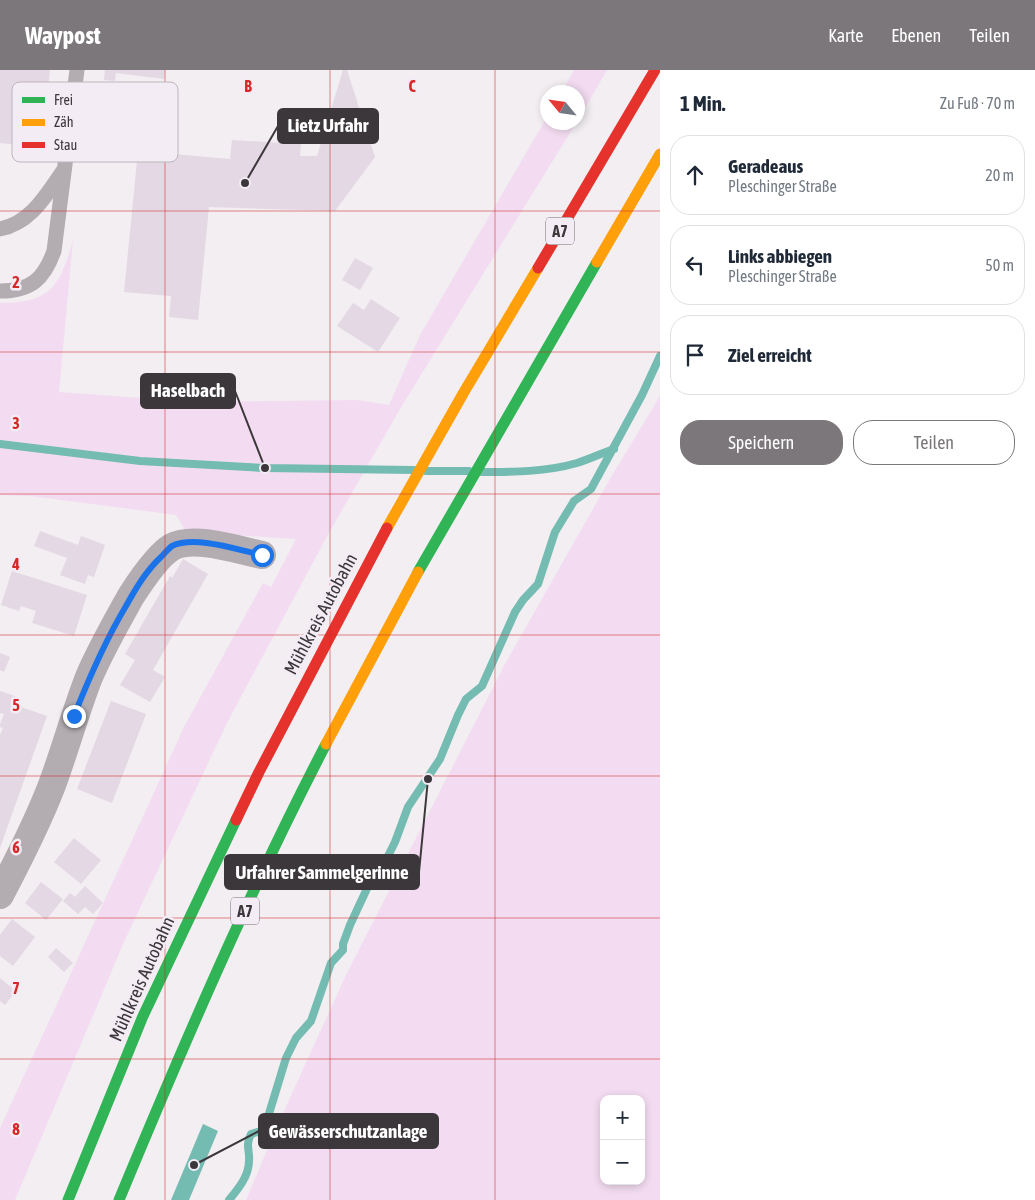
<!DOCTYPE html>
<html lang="de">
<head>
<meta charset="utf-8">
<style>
	body { margin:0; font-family:"Asap Condensed",sans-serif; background:#f6f6f7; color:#1f2937 }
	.controls { position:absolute; right:15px; bottom:15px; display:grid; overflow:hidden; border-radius:10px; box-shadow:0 2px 8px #0003 }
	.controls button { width:45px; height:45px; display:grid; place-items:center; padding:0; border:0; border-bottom:1px solid #e0e1e3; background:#fff; color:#1f2937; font:25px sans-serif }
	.compass { position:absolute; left:540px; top:15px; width:45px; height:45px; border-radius:50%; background:#fff; box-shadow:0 2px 8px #0003; rotate:299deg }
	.stop { position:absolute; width:15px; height:15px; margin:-11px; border:4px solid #1a73e8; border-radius:50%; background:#fff }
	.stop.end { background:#1a73e8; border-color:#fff; box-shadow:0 1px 5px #0008 }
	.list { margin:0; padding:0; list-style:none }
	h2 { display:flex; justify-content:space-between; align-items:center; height:65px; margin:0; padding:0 20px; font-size:21px }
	h2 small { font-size:16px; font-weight:400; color:#747a83 }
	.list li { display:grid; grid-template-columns:32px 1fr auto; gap:15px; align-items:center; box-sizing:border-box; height:80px; margin:0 10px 10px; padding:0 10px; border:1px solid #e0e1e3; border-radius:20px }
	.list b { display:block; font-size:19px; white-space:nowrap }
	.list p { margin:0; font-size:16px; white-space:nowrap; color:#747a83 }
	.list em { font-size:16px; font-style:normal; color:#747a83 }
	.actions { display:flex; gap:10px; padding:15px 20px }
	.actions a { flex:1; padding:11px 0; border:1px solid #7b777a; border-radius:20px; text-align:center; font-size:18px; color:#7b777a }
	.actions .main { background:#7b777a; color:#fff }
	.icon { flex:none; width:28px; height:28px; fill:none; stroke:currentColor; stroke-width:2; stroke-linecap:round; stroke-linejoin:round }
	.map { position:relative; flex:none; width:660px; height:1130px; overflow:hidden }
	header { display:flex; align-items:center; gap:30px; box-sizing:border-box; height:70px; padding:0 25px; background:#7b777a; color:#fff }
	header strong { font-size:24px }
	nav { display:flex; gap:28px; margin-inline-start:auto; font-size:18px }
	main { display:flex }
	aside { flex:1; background:#fff }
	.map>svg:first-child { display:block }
</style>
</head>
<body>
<header>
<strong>Waypost</strong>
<nav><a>Karte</a><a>Ebenen</a><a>Teilen</a></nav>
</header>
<main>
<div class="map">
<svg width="660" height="1130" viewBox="0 0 660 1130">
	<rect width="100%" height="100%" fill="#f2eef2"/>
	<path fill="#f3dcf1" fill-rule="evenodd" d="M 574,0 L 607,0 L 578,50 L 578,22 L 562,22 Z
		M 547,47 L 548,52 L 576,53 L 400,339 L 325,470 L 227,653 L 124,872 L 15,1130 L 0,1130 L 0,1058 L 184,657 L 263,513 L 271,517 L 296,469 L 186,462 L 176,445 L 31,426 L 0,425 L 0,233 C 51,233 60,216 73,170 L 59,322 L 196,332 L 358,330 L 389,335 L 420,265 Z
		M 660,326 L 660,1130 L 246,1130 L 278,1054 L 347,903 L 505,594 L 611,407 ZM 604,1029 L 641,1029 L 641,1111 L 604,1111 Z"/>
	<path fill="#74bbb2" d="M 203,1054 L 218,1061 L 189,1130 L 171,1130 Z"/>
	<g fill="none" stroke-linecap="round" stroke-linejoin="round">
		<path stroke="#74bbb2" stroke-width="8" d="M 0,374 L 140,391 L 265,398 L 414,400
			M 426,401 L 469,401
			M 481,402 C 513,402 546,402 577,393 C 590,389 602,383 614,379
			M 229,1130 C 238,1119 249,1106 249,1091 C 250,1080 245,1076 251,1064 L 264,1060 L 286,988 L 296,968 L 311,951 L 331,893 L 343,880 L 343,874 L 350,855 L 371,810 L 380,802 L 395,772 L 408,737 L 440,689 L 458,645 L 466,629 L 482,616 L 515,542 L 523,530 L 538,514 L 555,462 L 574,431 L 591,419 L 642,325 L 660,286"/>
	</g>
	<path fill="#e4d8e4" d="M 0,0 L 50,0 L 46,36 L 26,34 L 21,75 L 0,73 Z
		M 105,0 L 165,0 L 164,9 L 116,3 L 115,11 L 104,10 Z
		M 343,0 L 347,0 L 375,87 L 335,141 L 209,137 L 198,250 L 169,247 L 171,226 L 124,222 L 138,81 L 230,89 L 232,70 L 301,74 L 300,86 L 317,86 Z
		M 355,188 L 373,198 L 360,220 L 342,210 Z
		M 371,229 L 400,248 L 378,282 L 337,256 L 353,233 L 364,240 Z
		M 40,461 L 78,475 L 81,466 L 105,475 L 94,507 L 88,505 L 85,514 L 60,505 L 67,488 L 34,476 Z
		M 183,489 L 208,504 L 153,600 L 165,607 L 150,632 L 120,615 L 135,590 L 125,584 L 170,506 L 172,508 Z
		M 12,501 L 87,525 L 74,566 L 32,553 L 36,541 L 21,536 L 19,541 L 1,535 Z
		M 0,583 L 10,587 L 4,602 L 0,600 Z
		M 0,621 L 18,627 L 15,635 L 47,646 L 0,778 L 0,665 L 3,658 L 0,657 L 0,654 L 4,644 L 0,643 Z
		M 111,631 L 146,644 L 112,733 L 77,719 Z
		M 74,768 L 101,790 L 81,814 L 54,792 Z
		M 41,812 L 63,829 L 46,850 L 25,833 Z
		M 85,816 L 103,833 L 93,844 L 85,837 L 78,844 L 63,831 L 70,823 L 75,827 Z
		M 12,849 L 35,867 L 13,896 L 0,886 L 0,865 Z
		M 56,878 L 73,893 L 64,902 L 48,887 Z
		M 0,908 L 16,921 L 5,935 L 0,931 Z"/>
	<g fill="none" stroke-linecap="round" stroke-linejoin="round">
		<path stroke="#b3adb2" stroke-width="15" d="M 0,159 C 31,153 46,125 63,101
			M 0,221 C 31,221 44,209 54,181 L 77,0"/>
		<path stroke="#b3adb2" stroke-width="28" d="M 0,825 C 19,789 37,754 52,715 C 65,680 75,643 89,607 C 101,579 116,553 131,526 C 140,512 158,485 172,477 C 194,465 238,480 262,485"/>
		<path stroke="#30b455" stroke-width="11" d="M 418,502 L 597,192
			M 68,1130 L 143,946 L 236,750
			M 119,1130 C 183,976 249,822 326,674"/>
		<path stroke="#ff9f0a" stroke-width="11" d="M 597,192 L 660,84
			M 387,458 L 464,322 L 538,198
			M 326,674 L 418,502"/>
		<path stroke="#e5322d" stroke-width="11" d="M 538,198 L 655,0
			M 236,750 L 259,702 L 387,458"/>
	</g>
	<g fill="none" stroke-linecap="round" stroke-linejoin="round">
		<path stroke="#1a73e8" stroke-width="6" d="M 74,646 C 89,608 105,571 126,536 C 136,518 146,501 161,487 C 164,484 168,479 172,476 C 195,465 238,480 262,485"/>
	</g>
	<path fill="none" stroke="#d62828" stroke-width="1" stroke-opacity="0.55" d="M 165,0 L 165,1130M 330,0 L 330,1130M 495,0 L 495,1130M 0,141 L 660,141M 0,282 L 660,282M 0,424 L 660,424M 0,565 L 660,565M 0,706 L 660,706M 0,848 L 660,848M 0,989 L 660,989"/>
	<g text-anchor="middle" stroke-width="5" stroke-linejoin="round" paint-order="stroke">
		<g fill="#f4ecf4" stroke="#726d72" stroke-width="1">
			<rect x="546" y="147.5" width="28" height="27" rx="4"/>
			<rect x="231" y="827.5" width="28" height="27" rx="4"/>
		</g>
		<g font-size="16" font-weight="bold" fill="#3b373a">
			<text x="560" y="167">A7</text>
			<text x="245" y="847">A7</text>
		</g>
		<g font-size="18" fill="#3b373a" stroke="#f4ecf4">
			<text transform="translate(321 544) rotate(-62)" y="6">Mühlkreis Autobahn</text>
			<text transform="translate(142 909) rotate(-66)" y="6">Mühlkreis Autobahn</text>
		</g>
	</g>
	<rect x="12" y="12" width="166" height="80" rx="8" fill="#f4ecf4" stroke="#bcb6bc" stroke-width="1"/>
	<rect x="22" y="27" width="23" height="6" fill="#30b455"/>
	<rect x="22" y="49" width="23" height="7" fill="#ff9f0a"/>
	<rect x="22" y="72" width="23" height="6" fill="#e5322d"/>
	<g font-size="14" fill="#3b373a">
		<text x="54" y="35">Frei</text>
		<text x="54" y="57">Zäh</text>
		<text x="54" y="80">Stau</text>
	</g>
	<g font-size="16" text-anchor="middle" font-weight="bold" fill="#d62828" stroke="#f4ecf4" stroke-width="5" stroke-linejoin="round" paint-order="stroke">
		<text x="248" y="22">B</text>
		<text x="412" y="22">C</text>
		<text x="16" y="218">2</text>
		<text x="16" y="359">3</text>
		<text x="16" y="500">4</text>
		<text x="16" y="641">5</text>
		<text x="16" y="783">6</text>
		<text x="16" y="924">7</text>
		<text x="16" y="1065">8</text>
	</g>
	<path fill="none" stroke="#3b373a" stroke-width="2" d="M245 113L278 56M265 398L235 321M428 709L419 802M194 1095L259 1061"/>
	<g fill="#3b373a" stroke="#f4ecf4" stroke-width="2">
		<circle cx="245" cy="113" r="5"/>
		<circle cx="265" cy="398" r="5"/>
		<circle cx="428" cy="709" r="5"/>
		<circle cx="194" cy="1095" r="5"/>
	</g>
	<g fill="#3b373a" stroke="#3b373a" stroke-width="2">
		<rect x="278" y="39" width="100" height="34" rx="5"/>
		<rect x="141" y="304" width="94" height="34" rx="5"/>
		<rect x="225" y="785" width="194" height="34" rx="5"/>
		<rect x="259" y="1044" width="179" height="34" rx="5"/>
	</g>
	<g font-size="19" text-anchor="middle" font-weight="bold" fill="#fff">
		<text x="328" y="62">Lietz Urfahr</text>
		<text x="188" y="327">Haselbach</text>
		<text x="322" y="809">Urfahrer Sammelgerinne</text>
		<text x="348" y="1068">Gewässerschutzanlage</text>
	</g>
</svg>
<div class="controls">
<button>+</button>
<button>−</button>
</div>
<svg class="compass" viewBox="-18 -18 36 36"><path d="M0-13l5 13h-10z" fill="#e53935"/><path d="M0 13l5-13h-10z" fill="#747a83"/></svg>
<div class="stop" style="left:262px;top:485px"></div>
<div class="stop end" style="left:74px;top:646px"></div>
</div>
<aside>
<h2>1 Min.<small>Zu Fuß · 70 m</small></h2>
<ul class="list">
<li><svg class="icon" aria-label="ahead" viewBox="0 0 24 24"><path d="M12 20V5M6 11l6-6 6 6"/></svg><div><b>Geradeaus</b><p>Pleschinger Straße</p></div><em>20 m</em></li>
<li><svg class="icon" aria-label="left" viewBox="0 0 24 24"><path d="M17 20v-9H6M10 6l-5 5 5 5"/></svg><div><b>Links abbiegen</b><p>Pleschinger Straße</p></div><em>50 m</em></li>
<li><svg class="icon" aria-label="arrive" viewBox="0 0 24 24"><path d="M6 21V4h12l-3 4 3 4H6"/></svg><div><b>Ziel erreicht</b></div></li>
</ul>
<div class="actions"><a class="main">Speichern</a><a>Teilen</a></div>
</aside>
</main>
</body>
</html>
